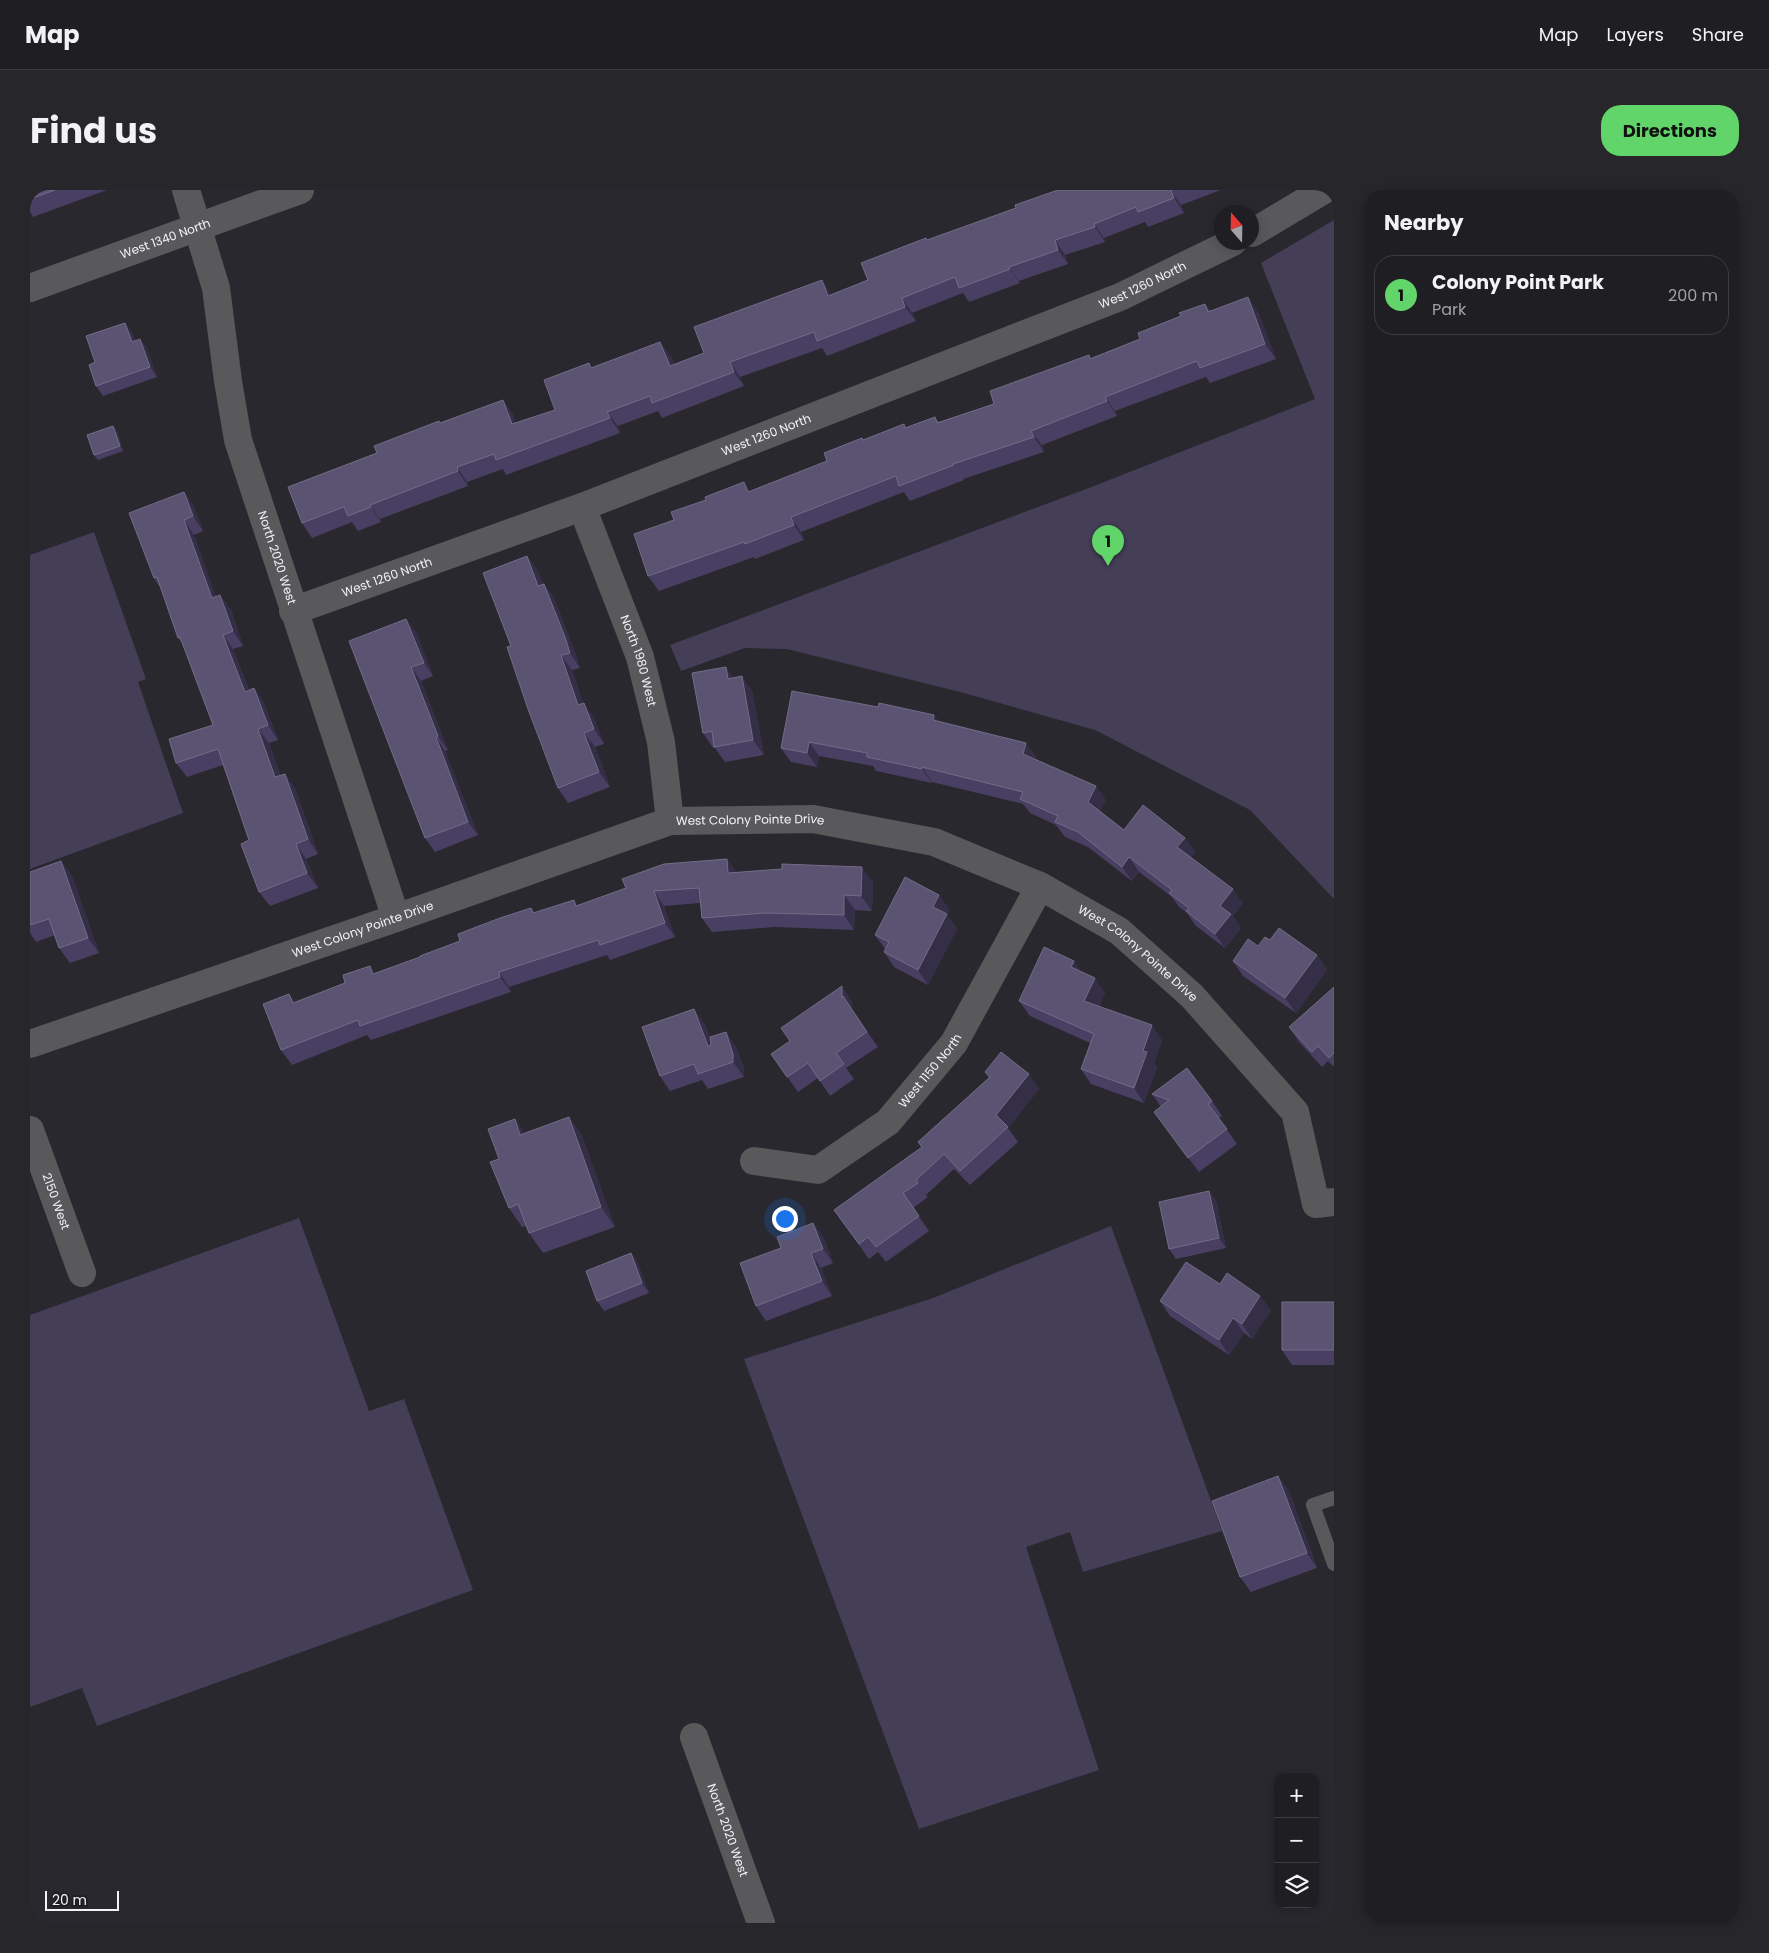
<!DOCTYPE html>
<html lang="en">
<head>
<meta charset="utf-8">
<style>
	body { margin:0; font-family:Poppins,sans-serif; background:#27272b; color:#f1f3f6 }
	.controls { position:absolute; right:15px; bottom:15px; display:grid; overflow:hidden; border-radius:10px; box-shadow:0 2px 12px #0003 }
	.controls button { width:45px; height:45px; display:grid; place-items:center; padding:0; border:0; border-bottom:1px solid #3c3c41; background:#1f1e23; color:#f1f3f6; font:25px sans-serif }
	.compass { position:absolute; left:1184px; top:15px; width:45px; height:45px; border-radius:50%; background:#1f1e23; box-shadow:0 2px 12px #0003; rotate:340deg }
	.scale { position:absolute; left:15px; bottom:12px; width:74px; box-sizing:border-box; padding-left:5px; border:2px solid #f3f2f8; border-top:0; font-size:14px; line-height:18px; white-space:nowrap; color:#f3f2f8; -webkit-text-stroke:4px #201e25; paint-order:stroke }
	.you { position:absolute; left:754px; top:1028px; width:18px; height:18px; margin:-12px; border:4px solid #fff; border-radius:50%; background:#1a73e8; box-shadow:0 0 0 8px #1a73e833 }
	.badge { display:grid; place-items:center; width:32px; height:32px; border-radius:50%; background:#61d46a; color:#111; font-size:16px; font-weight:700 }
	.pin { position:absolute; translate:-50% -41px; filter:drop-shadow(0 1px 2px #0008) }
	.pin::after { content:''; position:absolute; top:26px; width:18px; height:15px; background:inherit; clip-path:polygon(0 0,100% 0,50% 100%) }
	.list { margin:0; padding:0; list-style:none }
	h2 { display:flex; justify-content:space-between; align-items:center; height:65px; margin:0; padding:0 20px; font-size:21px }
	h2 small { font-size:16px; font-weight:400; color:#a1a2a6 }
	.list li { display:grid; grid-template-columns:32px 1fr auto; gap:15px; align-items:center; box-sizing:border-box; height:80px; margin:0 10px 10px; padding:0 10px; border:1px solid #3c3c41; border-radius:20px }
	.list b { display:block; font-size:19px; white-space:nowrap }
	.list p { margin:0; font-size:16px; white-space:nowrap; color:#a1a2a6 }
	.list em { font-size:16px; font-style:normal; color:#a1a2a6 }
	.icon { flex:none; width:28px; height:28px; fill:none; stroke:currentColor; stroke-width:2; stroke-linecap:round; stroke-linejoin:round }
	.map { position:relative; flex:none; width:1304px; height:1733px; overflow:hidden; border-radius:20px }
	header { display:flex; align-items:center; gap:30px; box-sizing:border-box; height:70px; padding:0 25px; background:#1f1e23; border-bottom:1px solid #3c3c41 }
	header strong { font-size:24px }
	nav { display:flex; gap:28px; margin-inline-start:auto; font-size:18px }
	.intro { display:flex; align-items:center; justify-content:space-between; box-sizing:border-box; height:120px; padding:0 30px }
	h1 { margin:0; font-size:35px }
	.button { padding:12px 22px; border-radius:20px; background:#61d46a; color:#111; font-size:18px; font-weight:700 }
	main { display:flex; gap:30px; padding:0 30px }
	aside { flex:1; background:#1f1e23; border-radius:20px; box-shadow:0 2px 12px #0003 }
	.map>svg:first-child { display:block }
</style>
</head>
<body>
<header>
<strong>Map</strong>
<nav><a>Map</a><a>Layers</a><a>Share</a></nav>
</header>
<div class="intro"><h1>Find us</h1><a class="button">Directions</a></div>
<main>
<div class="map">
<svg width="1304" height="1733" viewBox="0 0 1304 1733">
	<rect width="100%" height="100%" fill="#29282f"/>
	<path fill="#443e57" d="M 1304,30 L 1304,709 L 1220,620 L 1065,540 L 934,503 L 757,459 L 715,458 L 651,481 L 640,455 L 1064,296 L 1285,209 L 1231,73 Z
		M 64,342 L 116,489 L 108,492 L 153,623 L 0,679 L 0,365 Z
		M 269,1028 L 339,1221 L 374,1209 L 443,1400 L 67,1536 L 52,1498 L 0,1517 L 0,1125 Z
		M 1081,1036 L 1192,1341 L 1053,1382 L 1040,1342 L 996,1357 L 1069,1580 L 889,1639 L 714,1169 L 903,1108 Z"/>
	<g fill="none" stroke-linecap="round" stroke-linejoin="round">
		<path stroke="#59595c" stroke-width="14" d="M 1304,1308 L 1283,1315 L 1304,1374"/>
		<g stroke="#59595c" stroke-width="28">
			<path id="s1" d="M 156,0 L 186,98 L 198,191 L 208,250 L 366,728"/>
			<path d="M 1222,43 L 1294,0"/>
			<path id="s2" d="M 0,98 L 270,0"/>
			<path id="s3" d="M 552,317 L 610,467 L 631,552 L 640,631"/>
			<path id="s4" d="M 263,421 L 552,317 L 1090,107 L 1203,52"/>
			<path id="s5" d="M 0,854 L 366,728 L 640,631 L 783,629 L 904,652 L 1010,696 L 1089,741 L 1162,806 L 1265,922 L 1286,1014 L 1304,1012"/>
			<path id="s6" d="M 0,940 L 52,1083"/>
			<path id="s7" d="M 724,971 L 788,980 L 858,932 L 924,853 L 1010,696"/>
			<path id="s8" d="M 664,1547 L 731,1733"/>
		</g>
	</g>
	<path fill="#493f62" d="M 0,0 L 77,0 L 3,27 L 0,22 Z
		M 1028,0 L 1191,0 L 1151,15 L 1154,23 L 1118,37 L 1115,32 L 1074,48 L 1075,52 L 1035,65 L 1038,74 L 989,91 L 990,93 L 939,112 L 933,103 L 882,123 L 886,131 L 797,166 L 792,158 L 710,187 L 714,196 L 632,228 L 628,221 L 588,236 L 590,243 L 476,285 L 473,279 L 437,292 L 438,296 L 350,329 L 351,332 L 328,341 L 322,332 L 282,348 L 272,333 L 347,263 L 409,231 L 410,233 L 473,210 L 483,225 L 486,233 L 525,220 L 562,178 L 641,166 L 644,174 L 674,163 L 802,104 L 838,90 L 898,50 L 986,18 Z
		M 1175,114 L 1180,121 L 1228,122 L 1246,169 L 1180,193 L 1176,187 L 1085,221 L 1087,226 L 1012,255 L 1014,262 L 933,289 L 934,290 L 880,311 L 874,302 L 771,342 L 774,350 L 725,369 L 724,367 L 629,401 L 618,386 L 644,330 L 720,301 L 797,271 L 833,250 L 874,234 L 876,238 L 905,227 L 909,232 L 964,214 L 1059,165 L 1061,168 L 1110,149 L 1151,126 Z
		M 95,133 L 102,143 L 105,151 L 110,149 L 117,159 L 127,187 L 73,206 L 66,196 L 65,172 Z
		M 83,236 L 87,241 L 93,261 L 68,270 L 64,265 Z
		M 154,302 L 164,317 L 173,341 L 164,345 L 186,407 L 201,420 L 213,456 L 203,459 L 219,500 L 224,498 L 234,513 L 248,550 L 239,553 L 250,585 L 265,598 L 288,664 L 276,669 L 288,698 L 240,716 L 229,702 L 219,650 L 193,575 L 157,587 L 146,573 L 183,535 L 152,453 L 148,448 L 131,399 L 124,388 Z
		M 497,366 L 508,381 L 513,394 L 514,394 L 524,408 L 545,462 L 550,478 L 542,480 L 553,513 L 564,528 L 574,554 L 565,557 L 580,597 L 538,613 L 528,598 L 481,456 Z
		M 376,429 L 386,442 L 403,486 L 391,491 L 418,560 L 415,561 L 448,645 L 405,662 L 395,648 Z
		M 712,487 L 722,501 L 734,565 L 695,572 L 685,558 L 683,558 L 673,543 L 703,488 Z
		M 848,517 L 904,525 L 908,531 L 996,553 L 1006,567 L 1005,569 L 1076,610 L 1070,621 L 1094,640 L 1155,648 L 1165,662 L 1161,667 L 1213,713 L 1203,726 L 1211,738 L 1195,758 L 1166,736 L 1157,723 L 1149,717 L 1142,707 L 1109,682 L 1102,691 L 1058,657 L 1035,647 L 1026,635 L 1000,623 L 993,614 L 902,592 L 902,593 L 846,581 L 843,576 L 789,566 L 787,577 L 761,572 L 751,558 Z
		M 31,671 L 42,686 L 69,763 L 40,773 L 29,758 L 25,745 L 6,752 L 0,743 L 0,682 Z
		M 706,682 L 843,692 L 842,721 L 825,720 L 824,740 L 745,737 L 682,742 L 672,728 L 670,713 L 634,716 L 645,747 L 580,770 L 577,765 L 479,797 L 481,802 L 341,850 L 337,845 L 262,875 L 251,860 L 266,812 L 345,783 L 390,767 L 430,751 L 501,718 L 505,723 L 548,715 Z
		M 920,720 L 917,725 L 927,739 L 898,795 L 864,777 L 854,762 L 855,759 L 845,745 Z
		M 1228,756 L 1287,765 L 1297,780 L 1266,823 L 1213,786 L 1203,771 Z
		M 1052,782 L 1075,803 L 1069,817 L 1132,850 L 1124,873 L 1127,877 L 1114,913 L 1061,894 L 1051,879 L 1060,853 L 1000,826 L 989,811 Z
		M 1304,797 L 1304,877 L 1298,871 L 1292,877 L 1269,852 L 1259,837 Z
		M 822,811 L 822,820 L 848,857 L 816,878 L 824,889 L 800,906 L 788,888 L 768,902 L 741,864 Z
		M 675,834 L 680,849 L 696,842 L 706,857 L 714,878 L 714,887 L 678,899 L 672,890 L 640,901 L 630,886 Z
		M 955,882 L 1009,899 L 978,938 L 988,952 L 940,995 L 924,979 L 896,1005 L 898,1007 L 883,1018 L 899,1041 L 856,1072 L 848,1062 L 839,1069 L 804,1020 L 892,958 L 888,952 L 959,888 Z
		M 1122,904 L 1182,911 L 1192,926 L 1189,928 L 1207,954 L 1169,982 L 1124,922 L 1131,917 Z
		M 539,927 L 552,946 L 585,1037 L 513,1063 L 499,1043 L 496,1036 L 492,1037 L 479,1018 L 469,969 L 485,929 L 494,943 Z
		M 1179,1001 L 1186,1011 L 1196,1058 L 1146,1069 L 1139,1059 Z
		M 783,1033 L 794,1048 L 803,1073 L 791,1078 L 802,1106 L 736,1131 L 726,1116 L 751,1058 Z
		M 601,1063 L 608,1074 L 619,1103 L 574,1121 L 567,1111 Z
		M 1130,1111 L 1241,1120 L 1222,1149 L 1214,1143 L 1199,1165 L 1140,1126 Z
		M 1304,1112 L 1304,1175 L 1262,1175 L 1252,1160 Z
		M 1248,1286 L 1259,1301 L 1287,1378 L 1221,1402 L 1210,1387 Z"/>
	<path fill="#342e47" d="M 1141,1 L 1151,15 L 1154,23 L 1144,8 Z
		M 1064,34 L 1074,48 L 1075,52 L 1065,37 Z
		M 1025,50 L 1035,65 L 1038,74 L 1028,60 Z
		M 979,77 L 989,91 L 990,93 L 980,79 Z
		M 792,90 L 802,105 L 798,106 Z
		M 1218,107 L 1228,122 L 1246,169 L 1235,154 Z
		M 872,108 L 882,123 L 886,131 L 875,117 Z
		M 95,133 L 102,143 L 109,162 L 102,152 Z
		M 110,149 L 117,159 L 127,187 L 120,177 Z
		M 630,152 L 641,166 L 650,191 L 640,176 Z
		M 700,172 L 710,187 L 714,196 L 704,182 Z
		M 1075,207 L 1085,221 L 1087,226 L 1077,211 Z
		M 473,210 L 483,225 L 492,249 L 482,234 Z
		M 577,222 L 588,236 L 590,243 L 580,228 Z
		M 83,236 L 87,241 L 93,261 L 90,256 Z
		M 1001,241 L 1012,255 L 1014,262 L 1004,247 Z
		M 427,277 L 437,292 L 438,296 L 428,281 Z
		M 714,292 L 724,307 L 718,302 Z
		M 154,302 L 164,317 L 173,341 L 163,326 Z
		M 340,315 L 350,329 L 351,332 L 341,317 Z
		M 761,327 L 771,342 L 774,350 L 764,335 Z
		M 154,330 L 164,345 L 192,423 L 182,408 Z
		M 497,366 L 508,381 L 519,410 L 508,396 Z
		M 514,394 L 524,408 L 545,462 L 550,478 L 540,463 Z
		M 190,405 L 201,420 L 213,456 L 203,441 Z
		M 376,429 L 386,442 L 403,486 L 394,473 Z
		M 193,445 L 203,459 L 225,516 L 215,502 Z
		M 531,465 L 542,480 L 559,530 L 548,515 Z
		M 381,477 L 391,491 L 418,560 L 408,546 Z
		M 696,477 L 706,492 L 698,489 Z
		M 712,486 L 722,501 L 734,565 L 723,550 Z
		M 224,498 L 234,513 L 248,550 L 238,535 Z
		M 554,513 L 564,528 L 574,554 L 564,539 Z
		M 904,525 L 914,539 L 903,530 Z
		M 228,539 L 239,553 L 255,601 L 245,587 Z
		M 554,543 L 565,557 L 580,597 L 569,582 Z
		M 406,547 L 415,561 L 448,645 L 438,632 Z
		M 779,552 L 789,566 L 787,577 L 777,563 Z
		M 996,553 L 1006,567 L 1003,578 L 993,564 Z
		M 892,577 L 902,592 L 902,593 L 892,579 Z
		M 255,584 L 265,598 L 288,664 L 278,649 Z
		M 1066,596 L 1076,610 L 1068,626 L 1058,612 Z
		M 1155,648 L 1165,662 L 1157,671 L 1147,657 Z
		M 266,654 L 276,669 L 288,698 L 277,683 Z
		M 1099,667 L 1109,682 L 1102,691 L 1092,677 Z
		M 697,669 L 708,684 L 698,683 Z
		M 31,671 L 42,686 L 69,763 L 58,748 Z
		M 832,677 L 843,692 L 842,721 L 831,706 Z
		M 1203,699 L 1213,713 L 1203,726 L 1211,738 L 1195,758 L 1185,744 L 1190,716 Z
		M 624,701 L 634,716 L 645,747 L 635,733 Z
		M 814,705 L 825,720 L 824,740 L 814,725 Z
		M 909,705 L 920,720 L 917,725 L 927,739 L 898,795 L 888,780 L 903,717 Z
		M 1287,765 L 1297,780 L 1266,823 L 1255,808 Z
		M 1044,771 L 1054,785 L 1041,777 Z
		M 469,782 L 479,797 L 481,802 L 470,787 Z
		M 1065,788 L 1075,803 L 1065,826 L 1054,811 Z
		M 812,796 L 822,811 L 822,820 L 848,857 L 822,820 L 812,808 Z
		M 259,804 L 270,818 L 263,813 Z
		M 664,819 L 675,834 L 689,871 L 678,856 Z
		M 1122,835 L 1132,850 L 1124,873 L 1127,877 L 1114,913 L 1104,898 L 1113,861 Z
		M 696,842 L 706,857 L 714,878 L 714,887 L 703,872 Z
		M 999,884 L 1009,899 L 978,938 L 966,925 Z
		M 539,927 L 552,946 L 585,1037 L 571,1017 Z
		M 485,929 L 498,949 L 490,945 Z
		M 1179,1001 L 1186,1011 L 1196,1058 L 1189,1048 Z
		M 783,1033 L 794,1048 L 803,1073 L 793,1059 Z
		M 601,1063 L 608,1074 L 619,1103 L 612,1093 Z
		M 781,1063 L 791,1078 L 802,1106 L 792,1091 Z
		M 1230,1106 L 1241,1120 L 1222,1149 L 1212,1134 Z
		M 1203,1128 L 1214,1143 L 1199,1165 L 1189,1150 Z
		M 1248,1286 L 1259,1301 L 1287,1378 L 1277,1363 Z"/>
	<path fill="#5b5372" stroke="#736c87" d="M 0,0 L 25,0 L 0,9 Z
		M 1028,0 L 1142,0 L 1141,1 L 1144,8 L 1108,22 L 1106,17 L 1064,34 L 1065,37 L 1025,50 L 1028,60 L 979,77 L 980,79 L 929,98 L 925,87 L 872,108 L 875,117 L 787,151 L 784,142 L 700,172 L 704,182 L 622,213 L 620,206 L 577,222 L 580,228 L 466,270 L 464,264 L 427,277 L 428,281 L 340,315 L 341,317 L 318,326 L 314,317 L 272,333 L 258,297 L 347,263 L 344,256 L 409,231 L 410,233 L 473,210 L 482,234 L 525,220 L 514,190 L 559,173 L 561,178 L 630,152 L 640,176 L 674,163 L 664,137 L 792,90 L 798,106 L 838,90 L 831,73 L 896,48 L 897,50 L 986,18 L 985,15 Z
		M 1218,107 L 1235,154 L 1170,178 L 1167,171 L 1075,207 L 1077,211 L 1001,241 L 1004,247 L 923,274 L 924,275 L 869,296 L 866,286 L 761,327 L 764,335 L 715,354 L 714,352 L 618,386 L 604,344 L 644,330 L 641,322 L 676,310 L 675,307 L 714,292 L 718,302 L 797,271 L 794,263 L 832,248 L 833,250 L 874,234 L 875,238 L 905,227 L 907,233 L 964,214 L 960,201 L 1059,165 L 1060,169 L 1110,149 L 1108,143 L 1151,126 L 1149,123 L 1175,114 L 1178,122 Z
		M 95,133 L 102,152 L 110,149 L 120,177 L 66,196 L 59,175 L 65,172 L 56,146 Z
		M 83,236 L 90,256 L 64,265 L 57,245 Z
		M 154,302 L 163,326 L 154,330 L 182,408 L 190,405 L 203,441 L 193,445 L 215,502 L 224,498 L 238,535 L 228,539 L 245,587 L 255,584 L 278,649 L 266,654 L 277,683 L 229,702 L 211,654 L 219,650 L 188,559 L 146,573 L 139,549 L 183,535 L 150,447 L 148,448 L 127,387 L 124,388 L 99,323 Z
		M 497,366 L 508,396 L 514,394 L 535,447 L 540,463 L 531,465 L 548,515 L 554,513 L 564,539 L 554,543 L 569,582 L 528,598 L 498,519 L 477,457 L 481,456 L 453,383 Z
		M 376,429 L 394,473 L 381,477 L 408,546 L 406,547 L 438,632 L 395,648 L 319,451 Z
		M 696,477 L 698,489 L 712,486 L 723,550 L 684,557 L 682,541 L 673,543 L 662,483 Z
		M 762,501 L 848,517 L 849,513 L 904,525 L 903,530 L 996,553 L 993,564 L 1066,596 L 1058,612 L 1094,640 L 1113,615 L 1155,648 L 1147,657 L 1203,699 L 1190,716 L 1201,724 L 1185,744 L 1156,721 L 1159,718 L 1139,703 L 1142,700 L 1099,667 L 1092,677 L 1048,642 L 1025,632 L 1028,626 L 990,609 L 993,602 L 892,577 L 892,579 L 837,567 L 837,563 L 779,552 L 777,563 L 751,558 Z
		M 697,669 L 698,683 L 752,679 L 752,674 L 832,677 L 831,706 L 814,705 L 814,725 L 735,723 L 672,728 L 669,698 L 624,701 L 635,733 L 570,755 L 568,750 L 469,782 L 470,787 L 330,836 L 328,830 L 251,860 L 233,814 L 259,804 L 263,813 L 315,793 L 313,785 L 340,776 L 343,784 L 390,767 L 390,766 L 430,751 L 428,744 L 470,728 L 501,718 L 503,723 L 544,710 L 546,716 L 596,698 L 592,689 L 634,674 Z
		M 31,671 L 58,748 L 29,758 L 19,729 L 0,735 L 0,682 Z
		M 875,687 L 909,705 L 903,717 L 917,724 L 888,780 L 854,762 L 859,752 L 845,745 Z
		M 1249,738 L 1287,765 L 1255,808 L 1203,771 L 1218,749 L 1228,756 L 1235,747 L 1240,750 Z
		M 1014,757 L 1044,771 L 1041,777 L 1065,788 L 1054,811 L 1122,835 L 1113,861 L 1117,862 L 1104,898 L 1051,879 L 1064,844 L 989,811 Z
		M 812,796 L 812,808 L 813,806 L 837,842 L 806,863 L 814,874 L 790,891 L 778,873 L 757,887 L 741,864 L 760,851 L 751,838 Z
		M 1304,797 L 1304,863 L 1299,868 L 1288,856 L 1282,862 L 1259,837 Z
		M 664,819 L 678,856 L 681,855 L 680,847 L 696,842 L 703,864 L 703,872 L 668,884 L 664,874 L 630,886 L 612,837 Z
		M 971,862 L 999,884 L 966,925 L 978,937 L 930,981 L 914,964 L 886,990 L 888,993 L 873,1003 L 889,1026 L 846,1057 L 838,1047 L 829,1054 L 804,1020 L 892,957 L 888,952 L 960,887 L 955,882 Z
		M 1157,878 L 1182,911 L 1178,914 L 1197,939 L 1158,968 L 1124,922 L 1139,910 L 1122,904 Z
		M 539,927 L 571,1017 L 499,1043 L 488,1014 L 479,1018 L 460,972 L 469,969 L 458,939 L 485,929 L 490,945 Z
		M 1179,1001 L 1189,1048 L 1139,1059 L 1129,1012 Z
		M 783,1033 L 793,1059 L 781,1063 L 792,1091 L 726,1116 L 710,1073 L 751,1058 L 747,1047 Z
		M 601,1063 L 612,1093 L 567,1111 L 556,1081 Z
		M 1156,1072 L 1190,1094 L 1197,1083 L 1230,1106 L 1212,1134 L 1203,1128 L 1189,1150 L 1130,1111 Z
		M 1252,1112 L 1304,1112 L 1304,1160 L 1252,1160 Z
		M 1248,1286 L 1277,1363 L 1210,1387 L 1182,1311 Z"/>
	<g text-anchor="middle" stroke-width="4" stroke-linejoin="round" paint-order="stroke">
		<g font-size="12" fill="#f3f2f8" stroke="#201e25">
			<text dy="4" stroke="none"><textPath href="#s2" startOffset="144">West 1340 North</textPath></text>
			<text dy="4" stroke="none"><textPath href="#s4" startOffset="910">West 1260 North</textPath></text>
			<text dy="4" stroke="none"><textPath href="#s4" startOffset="505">West 1260 North</textPath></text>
			<text dy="4" stroke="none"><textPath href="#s1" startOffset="380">North 2020 West</textPath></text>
			<text dy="4" stroke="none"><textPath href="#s4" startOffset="100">West 1260 North</textPath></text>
			<text dy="4" stroke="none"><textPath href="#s3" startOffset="164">North 1980 West</textPath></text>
			<text dy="4" stroke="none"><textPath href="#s5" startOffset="758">West Colony Pointe Drive</textPath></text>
			<text dy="4" stroke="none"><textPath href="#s5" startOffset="352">West Colony Pointe Drive</textPath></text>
			<text dy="4" stroke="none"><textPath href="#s5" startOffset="1178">West Colony Pointe Drive</textPath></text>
			<text dy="4" stroke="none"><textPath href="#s7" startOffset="216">West 1150 North</textPath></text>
			<text dy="4" stroke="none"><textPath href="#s6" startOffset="76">2150 West</textPath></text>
			<text dy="4" stroke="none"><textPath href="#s8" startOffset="99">North 2020 West</textPath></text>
		</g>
	</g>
</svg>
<div class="controls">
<button>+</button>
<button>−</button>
<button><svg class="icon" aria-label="layers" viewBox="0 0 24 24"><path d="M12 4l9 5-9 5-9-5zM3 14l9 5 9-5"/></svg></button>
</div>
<svg class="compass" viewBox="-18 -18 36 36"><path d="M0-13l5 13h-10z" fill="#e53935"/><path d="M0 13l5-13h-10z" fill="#a1a2a6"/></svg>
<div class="scale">20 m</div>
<div class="you"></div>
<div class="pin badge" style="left:1078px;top:376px">1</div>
</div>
<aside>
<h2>Nearby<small></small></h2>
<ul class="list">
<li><span class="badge">1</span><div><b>Colony Point Park</b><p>Park</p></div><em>200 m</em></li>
</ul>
</aside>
</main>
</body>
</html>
